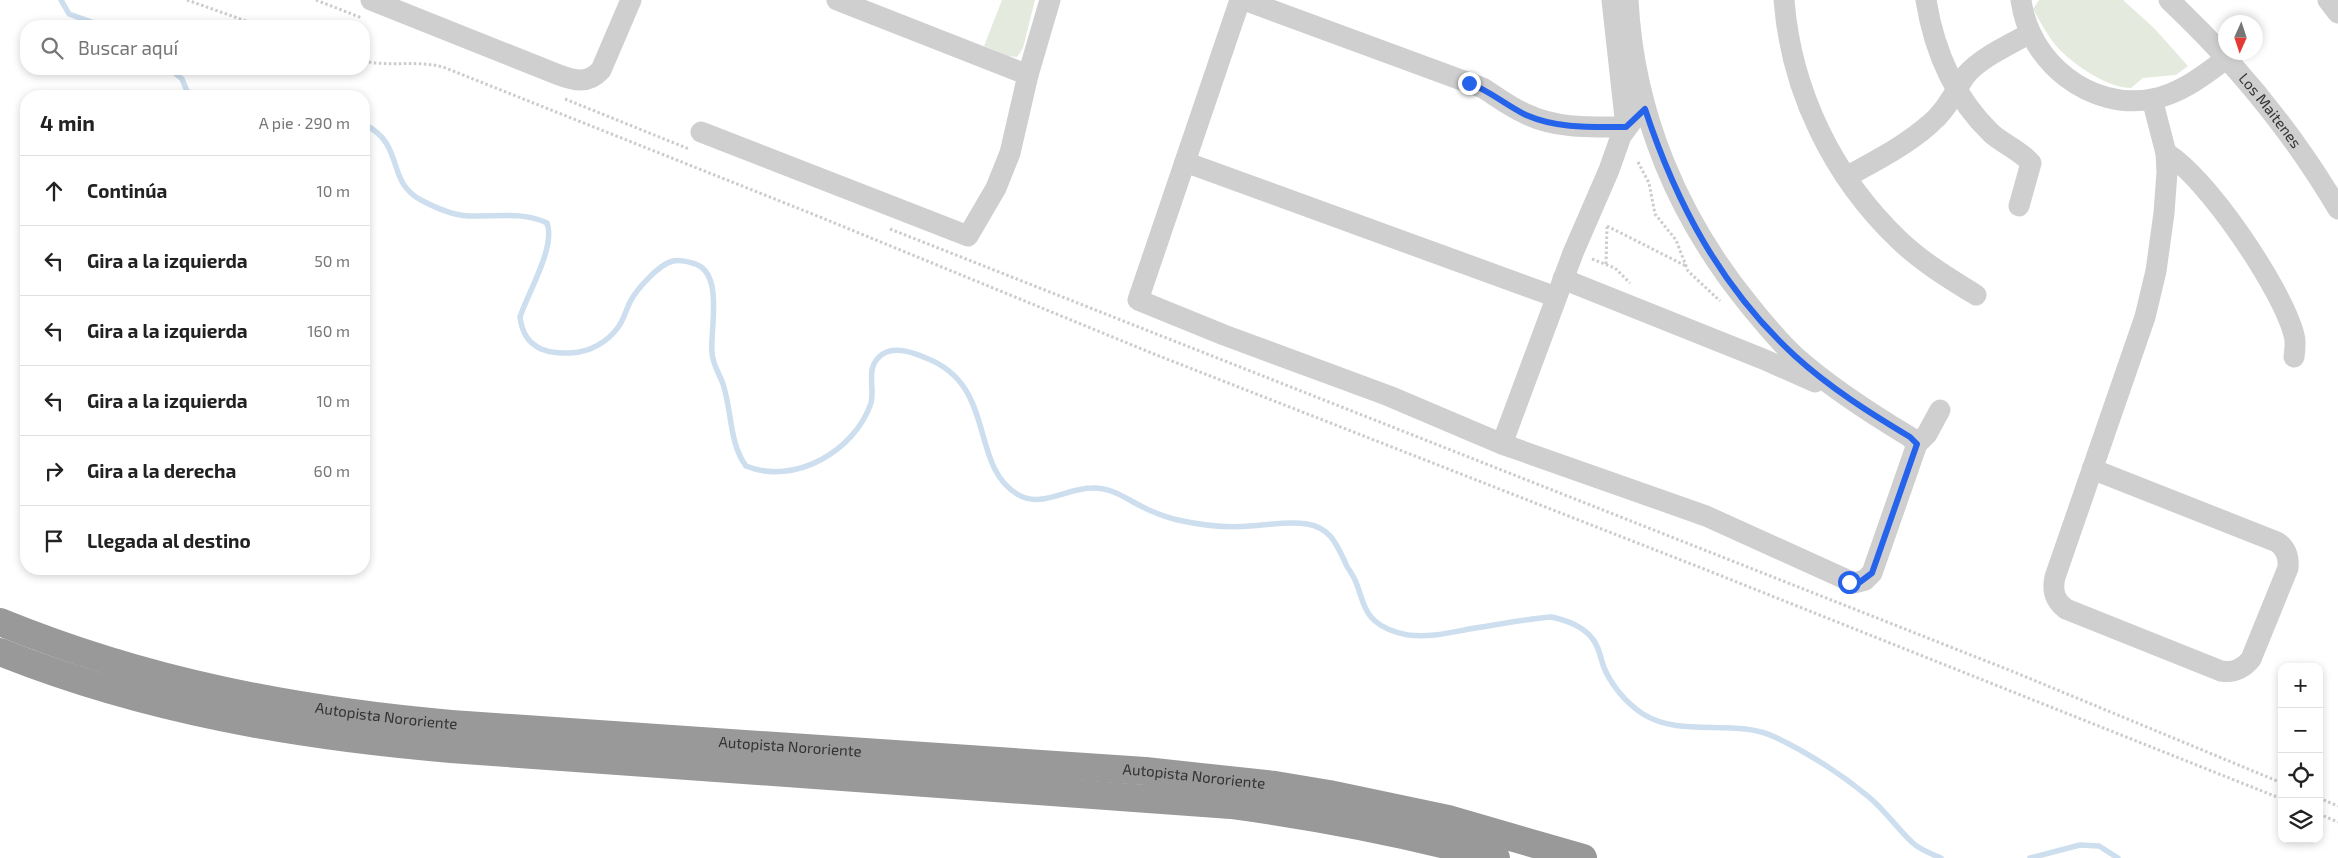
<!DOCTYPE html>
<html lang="es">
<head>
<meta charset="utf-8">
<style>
	body { margin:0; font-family:"Exo 2",sans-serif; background:#f6f6f6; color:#222 }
	.controls { position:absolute; right:15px; bottom:15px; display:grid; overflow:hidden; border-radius:10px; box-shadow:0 2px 8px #0003 }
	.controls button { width:45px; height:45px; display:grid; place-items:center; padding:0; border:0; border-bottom:1px solid #e0e0e0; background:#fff; color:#222; font:25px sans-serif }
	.compass { position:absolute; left:2218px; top:15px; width:45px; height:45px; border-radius:50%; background:#fff; box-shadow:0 2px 8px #0003; rotate:183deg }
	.stop { position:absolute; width:15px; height:15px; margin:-11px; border:4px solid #2563eb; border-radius:50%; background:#fff }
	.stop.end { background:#2563eb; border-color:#fff; box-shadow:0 1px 5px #0008 }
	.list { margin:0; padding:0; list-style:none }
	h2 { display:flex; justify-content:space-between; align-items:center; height:65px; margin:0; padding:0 20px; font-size:21px }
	h2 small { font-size:16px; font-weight:400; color:#767676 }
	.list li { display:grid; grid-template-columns:32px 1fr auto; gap:15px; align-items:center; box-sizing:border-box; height:70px; padding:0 20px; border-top:1px solid #e0e0e0 }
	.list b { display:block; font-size:19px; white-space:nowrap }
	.list em { font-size:16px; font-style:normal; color:#767676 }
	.icon { flex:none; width:28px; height:28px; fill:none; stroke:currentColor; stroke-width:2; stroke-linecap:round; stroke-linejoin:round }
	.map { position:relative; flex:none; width:2338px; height:858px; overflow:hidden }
	.search { position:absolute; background:#fff; box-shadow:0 2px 8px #0003; left:20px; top:20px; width:350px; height:55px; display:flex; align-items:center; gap:12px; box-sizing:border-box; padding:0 18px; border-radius:20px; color:#767676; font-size:19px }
	.panel { position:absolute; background:#fff; box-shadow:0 2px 8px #0003; left:20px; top:90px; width:350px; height:485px; border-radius:20px }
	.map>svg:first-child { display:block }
</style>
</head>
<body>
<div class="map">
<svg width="2338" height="858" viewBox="0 0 2338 858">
	<rect width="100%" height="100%" fill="#fff"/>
	<path fill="#e4ebde" d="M 1002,0 L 1035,0 L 1023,48 L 1017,57 L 1007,56 L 984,46 Z
		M 2039,0 L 2123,0 L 2154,28 L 2188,66 L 2176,75 L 2143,78 L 2131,88 C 2108,88 2074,65 2059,49 C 2048,37 2041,23 2033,9 Z"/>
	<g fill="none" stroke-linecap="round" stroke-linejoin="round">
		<path stroke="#cddeee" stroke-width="5.5" d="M 61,0 L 69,14 L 103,26
			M 170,69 L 182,79 L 189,96
			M 364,124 C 406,145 385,181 421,200 C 434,207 453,215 468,216 C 495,217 522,211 547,223 C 556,247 528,292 520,317 C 522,332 527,342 541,349 C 551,353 560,353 571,353 C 590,352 608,342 619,326 C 624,319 626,310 630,302 C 636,290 659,264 673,261 C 678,260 687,261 692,263 C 725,270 710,328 712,352 C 712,363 719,373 723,384 C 732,411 729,443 746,466 C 794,486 855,451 871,403 C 875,388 866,371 878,358 C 890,344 912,352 926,358 C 997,385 969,465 1017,494 C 1041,509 1066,488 1092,488 C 1114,487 1130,502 1149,510 C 1158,514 1169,518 1178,520 C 1200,525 1228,528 1250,526 C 1269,525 1288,521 1307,524 C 1330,528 1336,543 1345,562 C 1347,568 1352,573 1355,580 C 1361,593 1363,611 1375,621 C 1383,628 1397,633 1408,635 C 1431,638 1452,632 1475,628 C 1500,624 1526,619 1551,617 C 1566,620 1581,625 1591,637 C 1598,644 1600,655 1603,665 C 1610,684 1626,703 1643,714 C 1683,739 1735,717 1777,738 C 1810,754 1841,774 1869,797 C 1886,811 1898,830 1914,844 C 1921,850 1932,854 1941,858
			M 2030,858 L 2080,845 L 2099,846 L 2118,858"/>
		<path stroke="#ccc" stroke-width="3" stroke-dasharray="2.5 2.5" stroke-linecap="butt" d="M 187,0 L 260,26
			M 316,0 L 362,18
			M 364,61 C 390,67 416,60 443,67 L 815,215 L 1154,354 L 1704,569 L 2282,799
			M 565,99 L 689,149
			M 1638,162 L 1649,183 L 1655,214 L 1676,240 L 1688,271 L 1720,301
			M 1607,226 L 1686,266
			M 890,229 L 2014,672 L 2282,783
			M 1592,259 L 1615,268 L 1630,283
			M 1606,264 L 1607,227
			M 2319,798 L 2338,806
			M 2319,814 L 2338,822"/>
		<g stroke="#cfcfcf" stroke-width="21">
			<path d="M 371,0 L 559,75 C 575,81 588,84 601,70 L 631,0"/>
			<path d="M 837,0 L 1028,75"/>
			<path d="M 1240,0 L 1138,300 L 1224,335 L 1389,396 L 1502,444 L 1706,516 L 1854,583 L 1865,580 L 1872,573 L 1917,444 L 1927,434 L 1940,410"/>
			<path d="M 1244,0 L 1483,88 C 1497,97 1510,107 1526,114 C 1557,129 1592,127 1626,127"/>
			<path d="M 1612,0 L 1626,127"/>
			<path d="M 1628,0 C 1634,114 1678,218 1750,306 C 1765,324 1779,342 1796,357 C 1831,388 1870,413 1910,437 L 1917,444"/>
			<path d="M 1784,0 C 1791,91 1833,177 1899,240 C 1922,262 1950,279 1976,295"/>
			<path d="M 1926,0 C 1934,50 1954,97 1991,133 C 2003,144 2021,151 2031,163 L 2019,206"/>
			<path d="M 2021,0 C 2029,62 2090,111 2153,99 C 2182,93 2204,75 2227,58"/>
			<path id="s1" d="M 2169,0 C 2235,62 2292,131 2338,209"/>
			<path d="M 2328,0 L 2338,13"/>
			<path d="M 701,132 L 968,236 L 996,188 L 1010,153 L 1028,75 L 1050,0"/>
			<path d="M 2166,153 C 2206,176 2283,290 2294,335 C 2296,342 2295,350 2294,357"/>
			<path d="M 1185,162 L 1556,297"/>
			<path d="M 1846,177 C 1875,161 1905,146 1930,124 C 1947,110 1954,92 1966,75 C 1981,57 2010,45 2030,33"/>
			<path d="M 1563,279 L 1763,359 L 1815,382"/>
			<path d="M 1502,444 L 1573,253 L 1609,170 L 1621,136 L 1635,117"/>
			<path d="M 2092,469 L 2277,542 C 2286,548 2289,557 2288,568 L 2251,659 C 2243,669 2234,673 2221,671 L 2066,609 C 2054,600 2052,590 2055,577 L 2145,317 L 2156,271 L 2164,213 L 2167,172 L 2166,153 L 2152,99"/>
		</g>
		<g stroke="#999" stroke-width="28">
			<path id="s2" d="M 0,622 C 147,682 294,710 451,724 L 1145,771 L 1275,785 L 1329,794 L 1448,819 L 1583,858"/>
			<path d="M 0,652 C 145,710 296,736 451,749 L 1231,805 C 1320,817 1409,834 1496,858"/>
		</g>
	</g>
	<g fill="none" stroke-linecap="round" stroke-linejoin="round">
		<path stroke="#2563eb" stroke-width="6" d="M 1469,83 C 1490,91 1506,105 1526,115 C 1558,129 1592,127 1626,127 L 1645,109 C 1676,203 1721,288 1795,356 C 1830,388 1870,413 1910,437 L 1917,444 L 1872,573 L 1860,582 L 1849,582"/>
	</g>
	<g text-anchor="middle" stroke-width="5" stroke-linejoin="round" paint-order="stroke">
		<g font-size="15" fill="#323232" stroke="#fff">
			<text dy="5" stroke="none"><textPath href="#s1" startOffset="150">Los Maitenes</textPath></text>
			<text dy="5" stroke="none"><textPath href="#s2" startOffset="399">Autopista Nororiente</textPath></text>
			<text dy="5" stroke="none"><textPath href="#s2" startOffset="804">Autopista Nororiente</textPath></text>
			<text dy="5" stroke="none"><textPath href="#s2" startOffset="1209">Autopista Nororiente</textPath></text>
		</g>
	</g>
</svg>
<div class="controls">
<button>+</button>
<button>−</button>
<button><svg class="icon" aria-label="locate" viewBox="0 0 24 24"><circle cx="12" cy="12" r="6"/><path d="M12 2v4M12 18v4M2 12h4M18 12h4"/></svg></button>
<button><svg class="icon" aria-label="layers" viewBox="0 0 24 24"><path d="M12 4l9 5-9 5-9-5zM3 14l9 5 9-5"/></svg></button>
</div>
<svg class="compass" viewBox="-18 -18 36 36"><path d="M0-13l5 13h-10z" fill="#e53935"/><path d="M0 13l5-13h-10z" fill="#767676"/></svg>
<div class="stop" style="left:1849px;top:582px"></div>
<div class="stop end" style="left:1469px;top:83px"></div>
<div class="search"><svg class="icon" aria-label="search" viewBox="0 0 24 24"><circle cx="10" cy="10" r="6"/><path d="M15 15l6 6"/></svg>Buscar aquí</div>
<section class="panel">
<h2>4 min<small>A pie · 290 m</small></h2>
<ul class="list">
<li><svg class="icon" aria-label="ahead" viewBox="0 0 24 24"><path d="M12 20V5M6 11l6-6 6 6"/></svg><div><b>Continúa</b></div><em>10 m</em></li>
<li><svg class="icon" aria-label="left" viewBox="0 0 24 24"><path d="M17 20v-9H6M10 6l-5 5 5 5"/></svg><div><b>Gira a la izquierda</b></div><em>50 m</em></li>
<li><svg class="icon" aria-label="left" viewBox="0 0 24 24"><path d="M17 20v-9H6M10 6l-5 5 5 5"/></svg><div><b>Gira a la izquierda</b></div><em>160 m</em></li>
<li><svg class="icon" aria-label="left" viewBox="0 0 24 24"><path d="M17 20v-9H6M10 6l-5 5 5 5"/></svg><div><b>Gira a la izquierda</b></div><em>10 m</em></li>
<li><svg class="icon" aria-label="right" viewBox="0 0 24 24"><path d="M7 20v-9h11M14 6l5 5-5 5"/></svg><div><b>Gira a la derecha</b></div><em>60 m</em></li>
<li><svg class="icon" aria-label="arrive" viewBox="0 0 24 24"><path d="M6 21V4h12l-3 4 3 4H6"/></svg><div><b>Llegada al destino</b></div></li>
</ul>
</section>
</div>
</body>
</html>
